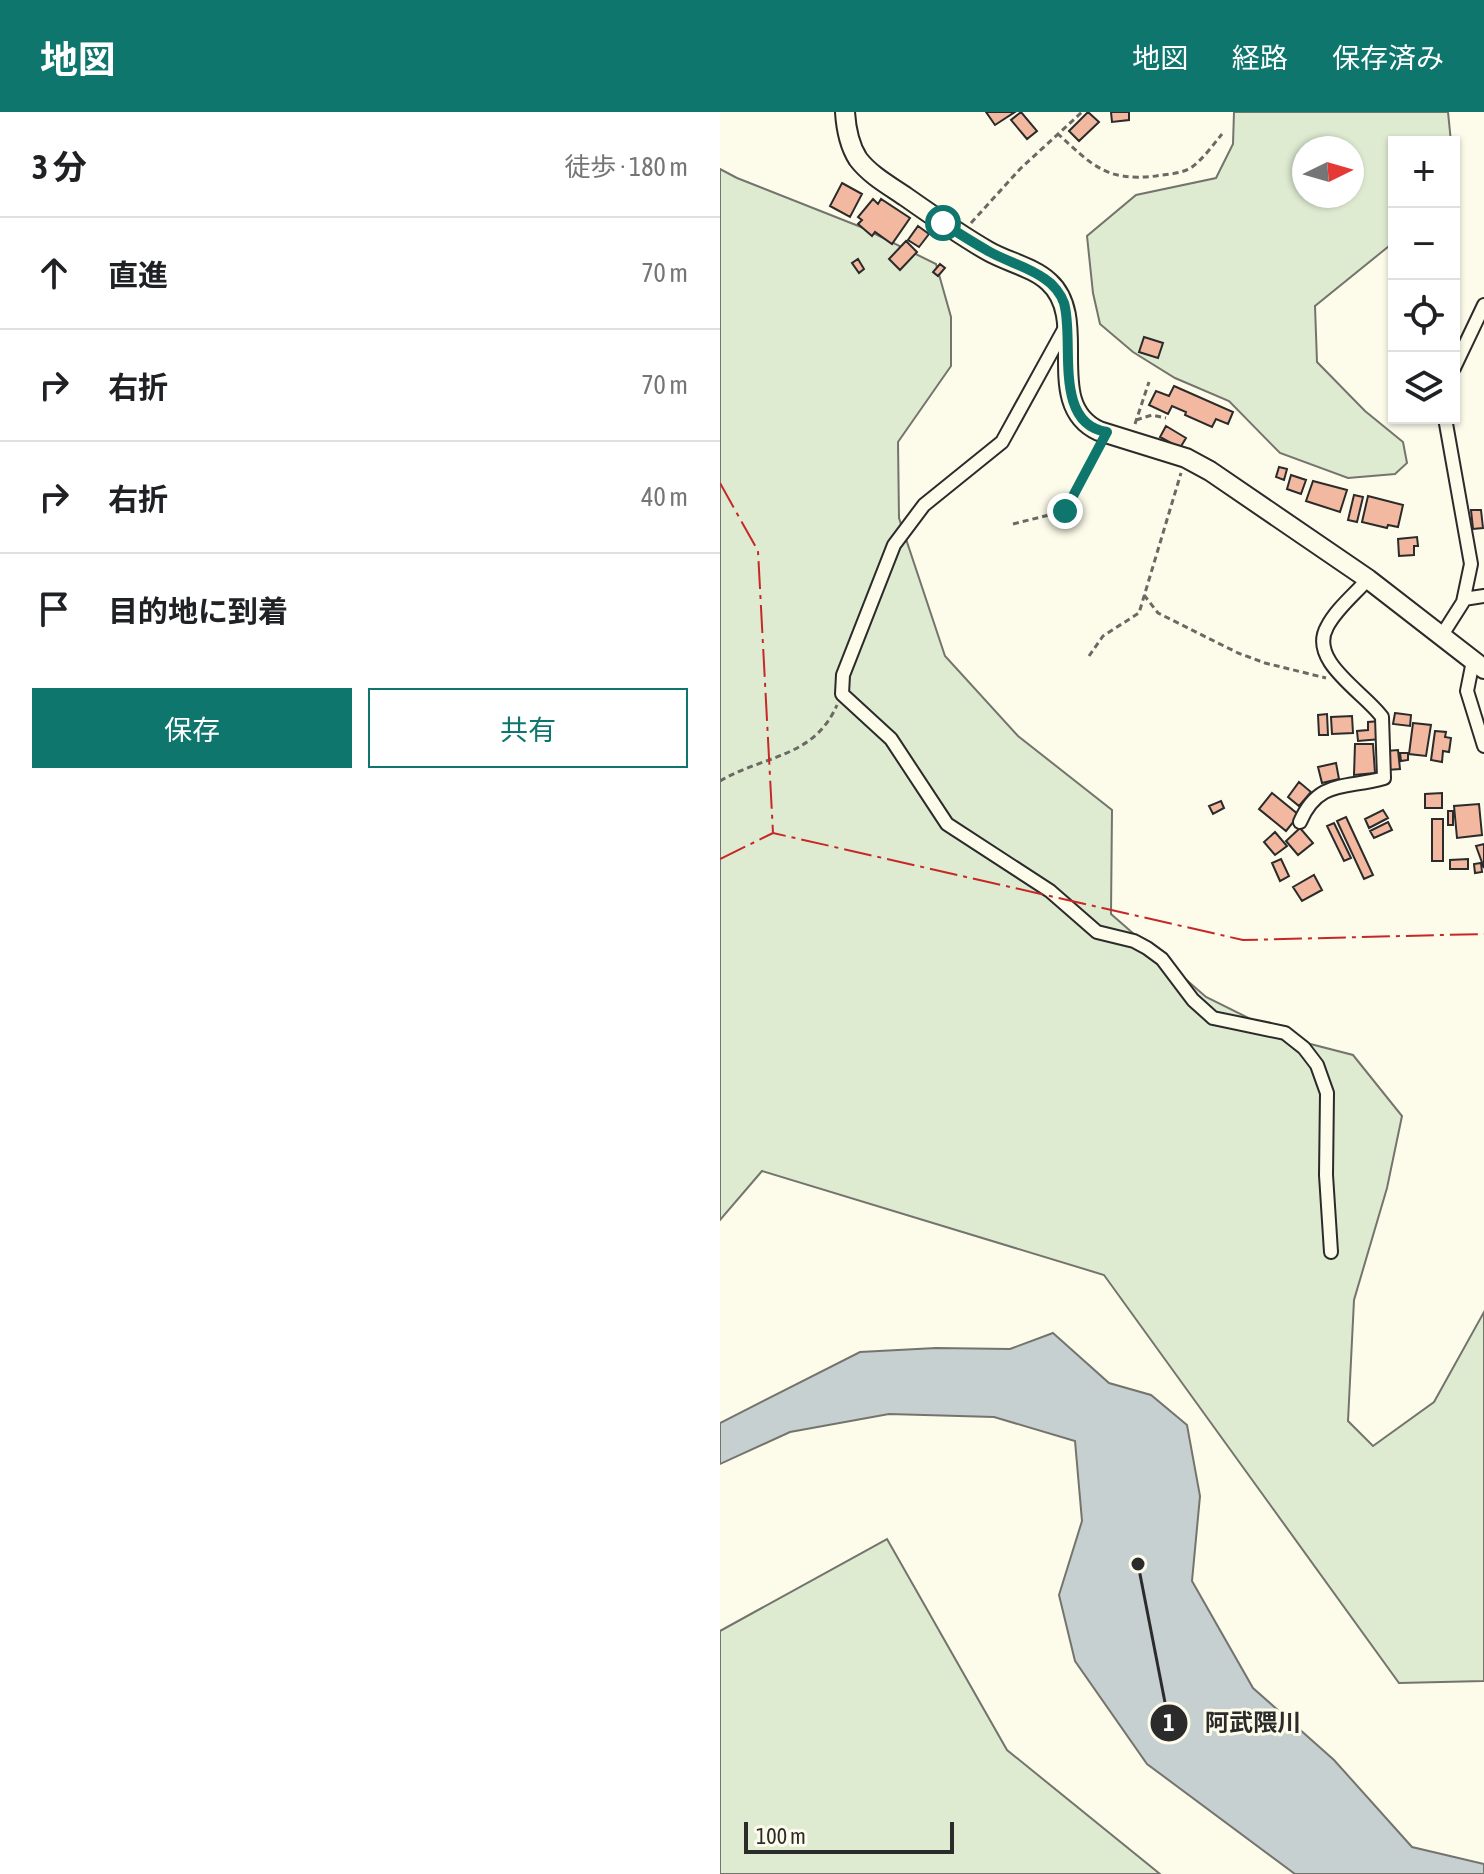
<!DOCTYPE html>
<html lang="ja">
<head>
<meta charset="utf-8">
<style>
	body { margin:0; font-family:"Asap Condensed","Noto Sans JP",sans-serif; background:#f6f6f6; color:#202124 }
	.controls { position:absolute; right:24px; top:24px; display:grid; overflow:hidden; border-radius:0px; box-shadow:0 2px 6px #0004 }
	.controls button { width:72px; height:72px; display:grid; place-items:center; padding:0; border:0; border-bottom:2px solid #e0e0e0; background:#fff; color:#202124; font:40px sans-serif }
	.compass { position:absolute; left:572px; top:24px; width:72px; height:72px; border-radius:50%; background:#fff; box-shadow:0 2px 6px #0004; rotate:85deg }
	.scale { position:absolute; left:24px; bottom:20px; width:210px; box-sizing:border-box; padding-left:8px; border:4px solid #2b2b2b; border-top:0; font-size:22px; line-height:28px; white-space:nowrap; color:#2b2b2b; -webkit-text-stroke:6px #fdfbea; paint-order:stroke }
	.stop { position:absolute; width:24px; height:24px; margin:-18px; border:6px solid #0f766e; border-radius:50%; background:#fff }
	.stop.end { background:#0f766e; border-color:#fff; box-shadow:0 2px 8px #0008 }
	.list { margin:0; padding:0; list-style:none }
	h2 { display:flex; justify-content:space-between; align-items:center; height:104px; margin:0; padding:0 32px; font-size:34px }
	h2 small { font-size:26px; font-weight:400; color:#757577 }
	.list li { display:grid; grid-template-columns:52px 1fr auto; gap:24px; align-items:center; box-sizing:border-box; height:112px; padding:0 32px; border-top:2px solid #e0e0e0 }
	.list b { display:block; font-size:30px; white-space:nowrap }
	.list em { font-size:26px; font-style:normal; color:#757577 }
	.actions { display:flex; gap:16px; padding:24px 32px }
	.actions a { flex:1; padding:18px 0; border:2px solid #0f766e; border-radius:0px; text-align:center; font-size:28px; color:#0f766e }
	.actions .main { background:#0f766e; color:#fff }
	.icon { flex:none; width:44px; height:44px; fill:none; stroke:currentColor; stroke-width:2; stroke-linecap:round; stroke-linejoin:round }
	.map { position:relative; flex:none; width:764px; height:1762px; overflow:hidden }
	header { display:flex; align-items:center; gap:48px; box-sizing:border-box; height:112px; padding:0 40px; background:#0f766e; color:#fff }
	header strong { font-size:38px }
	nav { display:flex; gap:44px; margin-inline-start:auto; font-size:28px }
	main { display:flex }
	aside { flex:1; background:#fff }
	.map>svg:first-child { display:block }
</style>
</head>
<body>
<header>
<strong>地図</strong>
<nav><a>地図</a><a>経路</a><a>保存済み</a></nav>
</header>
<main>
<aside>
<h2>3 分<small>徒歩 · 180 m</small></h2>
<ul class="list">
<li><svg class="icon" aria-label="ahead" viewBox="0 0 24 24"><path d="M12 20V5M6 11l6-6 6 6"/></svg><div><b>直進</b></div><em>70 m</em></li>
<li><svg class="icon" aria-label="right" viewBox="0 0 24 24"><path d="M7 20v-9h11M14 6l5 5-5 5"/></svg><div><b>右折</b></div><em>70 m</em></li>
<li><svg class="icon" aria-label="right" viewBox="0 0 24 24"><path d="M7 20v-9h11M14 6l5 5-5 5"/></svg><div><b>右折</b></div><em>40 m</em></li>
<li><svg class="icon" aria-label="arrive" viewBox="0 0 24 24"><path d="M6 21V4h12l-3 4 3 4H6"/></svg><div><b>目的地に到着</b></div></li>
</ul>
<div class="actions"><a class="main">保存</a><a>共有</a></div>
</aside>
<div class="map">
<svg width="764" height="1762" viewBox="0 0 764 1762">
	<rect width="100%" height="100%" fill="#fdfbea"/>
	<path fill="#deebd1" stroke="#74746e" stroke-width="2" fill-rule="evenodd" d="M 514,0 L 728,0 L 731,30 L 674,30 L 674,130 L 595,194 L 597,250 L 645,299 L 683,330 L 687,351 L 675,362 L 628,366 L 560,341 L 509,289 L 455,266 L 413,240 L 380,212 L 373,181 L 367,124 L 416,83 L 496,66 L 513,32 ZM 584,36 L 632,36 L 632,84 L 584,84 Z
		M 0,57 L 17,66 L 141,115 L 216,152 L 231,205 L 231,254 L 178,330 L 179,406 L 225,544 L 298,624 L 392,698 L 391,802 L 486,885 L 571,927 L 633,943 L 682,1004 L 667,1076 L 634,1188 L 628,1309 L 653,1334 L 714,1290 L 764,1200 L 764,1569 L 679,1571 L 384,1163 L 42,1059 L 0,1108 Z
		M 167,1427 L 287,1638 L 440,1762 L 0,1762 L 0,1519 Z"/>
	<path fill="#c7d0d0" stroke="#74746e" stroke-width="2" d="M 333,1221 L 389,1271 L 431,1283 L 467,1313 L 480,1384 L 472,1469 L 533,1576 L 614,1648 L 692,1735 L 764,1752 L 764,1762 L 575,1762 L 427,1652 L 355,1549 L 339,1483 L 362,1409 L 355,1329 L 274,1305 L 169,1302 L 70,1320 L 0,1352 L 0,1311 L 140,1240 L 216,1236 L 290,1237 Z"/>
	<path fill="#f2b8a0" stroke="#2b2b2b" stroke-width="2" d="M 266,0 L 295,0 L 275,13 Z
		M 301,0 L 317,19 L 307,27 L 291,8 Z
		M 368,0 L 379,10 L 359,29 L 349,19 Z
		M 391,0 L 409,0 L 409,8 L 392,10 Z
		M 122,71 L 142,82 L 130,105 L 110,94 Z
		M 153,87 L 158,92 L 161,87 L 190,106 L 172,132 L 155,120 L 152,124 L 138,112 L 142,108 L 138,105 Z
		M 198,114 L 209,122 L 199,135 L 188,128 Z
		M 186,129 L 197,140 L 180,158 L 169,147 Z
		M 138,147 L 144,157 L 139,161 L 132,151 Z
		M 220,152 L 225,156 L 218,164 L 213,160 Z
		M 424,225 L 443,231 L 438,246 L 419,240 Z
		M 454,274 L 513,300 L 508,312 L 496,307 L 492,315 L 465,303 L 466,300 L 452,294 L 448,302 L 429,293 L 436,279 L 449,284 Z
		M 446,314 L 466,326 L 460,336 L 440,325 Z
		M 559,355 L 567,357 L 564,368 L 556,365 Z
		M 571,363 L 586,368 L 581,382 L 567,377 Z
		M 593,369 L 627,378 L 620,400 L 586,389 Z
		M 634,383 L 643,385 L 637,410 L 628,408 Z
		M 648,384 L 683,393 L 678,415 L 668,413 L 667,416 L 642,410 Z
		M 751,398 L 761,398 L 763,416 L 753,417 Z
		M 697,425 L 698,434 L 694,434 L 694,443 L 679,444 L 678,427 Z
		M 675,601 L 691,603 L 690,614 L 673,612 Z
		M 607,602 L 608,623 L 599,623 L 598,603 Z
		M 632,604 L 633,621 L 612,622 L 611,605 Z
		M 660,609 L 661,627 L 638,629 L 637,619 L 648,618 L 648,610 Z
		M 693,611 L 711,613 L 706,644 L 689,642 Z
		M 715,619 L 726,620 L 725,625 L 731,626 L 729,640 L 723,639 L 722,650 L 711,648 Z
		M 635,632 L 653,632 L 655,661 L 634,663 Z
		M 678,638 L 680,657 L 667,658 L 666,639 Z
		M 680,641 L 688,641 L 688,648 L 681,649 Z
		M 616,651 L 619,667 L 602,671 L 598,655 Z
		M 579,670 L 591,680 L 579,694 L 568,685 Z
		M 552,681 L 579,703 L 566,719 L 539,697 Z
		M 722,681 L 722,696 L 705,696 L 705,682 Z
		M 501,689 L 504,696 L 493,702 L 489,694 Z
		M 759,692 L 762,723 L 737,726 L 734,694 Z
		M 663,698 L 668,706 L 649,716 L 645,707 Z
		M 728,699 L 733,699 L 733,713 L 728,713 Z
		M 626,705 L 653,763 L 644,767 L 617,709 Z
		M 712,707 L 723,707 L 723,749 L 712,749 Z
		M 668,710 L 672,718 L 654,726 L 650,719 Z
		M 614,711 L 631,746 L 624,749 L 607,714 Z
		M 580,716 L 593,731 L 578,743 L 566,729 Z
		M 555,720 L 567,734 L 555,743 L 544,730 Z
		M 764,732 L 764,756 L 756,734 Z
		M 561,747 L 569,764 L 560,769 L 552,751 Z
		M 748,747 L 748,757 L 730,757 L 730,748 Z
		M 761,751 L 762,760 L 755,761 L 754,752 Z
		M 594,763 L 602,778 L 582,789 L 573,775 Z"/>
	<g fill="none" stroke-linecap="round" stroke-linejoin="round">
		<g stroke="#2b2b2b" stroke-width="16">
			<path id="street" d="M 347,212 L 282,330 L 204,393 L 174,433 L 123,563 L 122,582 L 171,627 L 227,712 L 330,779 L 377,820 L 414,829 L 427,836 L 442,847 L 473,888 L 493,906 L 565,921 L 584,936 L 597,953 L 607,981 L 606,1063 L 611,1140
				M 734,256 L 764,193
				M 744,487 L 764,484
				M 722,523 L 743,490 L 751,452 L 725,306
				M 753,549 L 747,579 L 764,634
				M 580,710 C 599,666 628,677 664,666 L 662,605 C 644,580 588,549 607,515 C 616,497 635,482 648,467"/>
		</g>
		<g stroke="#2b2b2b" stroke-width="22">
			<path id="secondary" d="M 125,0 C 126,16 129,33 138,47 C 150,63 170,74 186,85 C 213,104 240,123 268,139 C 287,150 313,155 329,170 C 371,208 321,292 379,319 L 466,346 L 490,359 L 648,467 L 764,557"/>
		</g>
		<path stroke="#6a6964" stroke-width="3" stroke-dasharray="6 4" stroke-linecap="butt" d="M 337,21 C 372,53 386,70 436,64 C 447,62 462,62 472,55 C 484,46 493,33 502,22
			M 251,111 L 300,57 L 362,0
			M 416,308 L 432,303 L 446,306
			M 415,312 L 429,270
			M 293,412 L 345,399 L 379,334
			M 424,483 L 438,501 L 518,541 L 545,551 L 606,566
			M 369,544 L 383,524 L 419,501 L 461,361
			M 0,669 C 44,643 94,646 117,593"/>
		<use href="#street" stroke="#fdfbea" stroke-width="12"/>
		<use href="#secondary" stroke="#fdfbea" stroke-width="18"/>
		<path stroke="#c62828" stroke-width="2" stroke-dasharray="28 6 4 6" stroke-linecap="butt" d="M 0,371 L 38,439 L 53,721
			M 0,747 L 53,721 L 523,828 L 764,822"/>
	</g>
	<g fill="none" stroke-linecap="round" stroke-linejoin="round">
		<path stroke="#0f766e" stroke-width="10" d="M 223,111 C 238,121 254,131 270,140 C 288,150 309,155 325,167 C 333,172 341,182 344,191 C 355,228 332,312 387,320 L 345,399"/>
	</g>
	<path fill="none" stroke="#2b2b2b" stroke-width="3" d="M418 1452L449 1611"/>
	<g fill="#2b2b2b" stroke="#fdfbea" stroke-width="3">
		<circle cx="418" cy="1452" r="8"/>
		<circle cx="449" cy="1611" r="20"/>
	</g>
	<g font-size="24" text-anchor="middle" font-weight="bold" fill="#fff">
		<text x="449" y="1619">1</text>
	</g>
	<g font-size="24" text-anchor="middle" font-weight="bold" fill="#2b2b2b" stroke="#fdfbea" stroke-width="6" stroke-linejoin="round" paint-order="stroke">
		<text x="533" y="1619">阿武隈川</text>
	</g>
</svg>
<div class="controls">
<button>+</button>
<button>−</button>
<button><svg class="icon" aria-label="locate" viewBox="0 0 24 24"><circle cx="12" cy="12" r="6"/><path d="M12 2v4M12 18v4M2 12h4M18 12h4"/></svg></button>
<button><svg class="icon" aria-label="layers" viewBox="0 0 24 24"><path d="M12 4l9 5-9 5-9-5zM3 14l9 5 9-5"/></svg></button>
</div>
<svg class="compass" viewBox="-18 -18 36 36"><path d="M0-13l5 13h-10z" fill="#e53935"/><path d="M0 13l5-13h-10z" fill="#757577"/></svg>
<div class="scale">100 m</div>
<div class="stop" style="left:223px;top:111px"></div>
<div class="stop end" style="left:345px;top:399px"></div>
</div>
</main>
</body>
</html>
